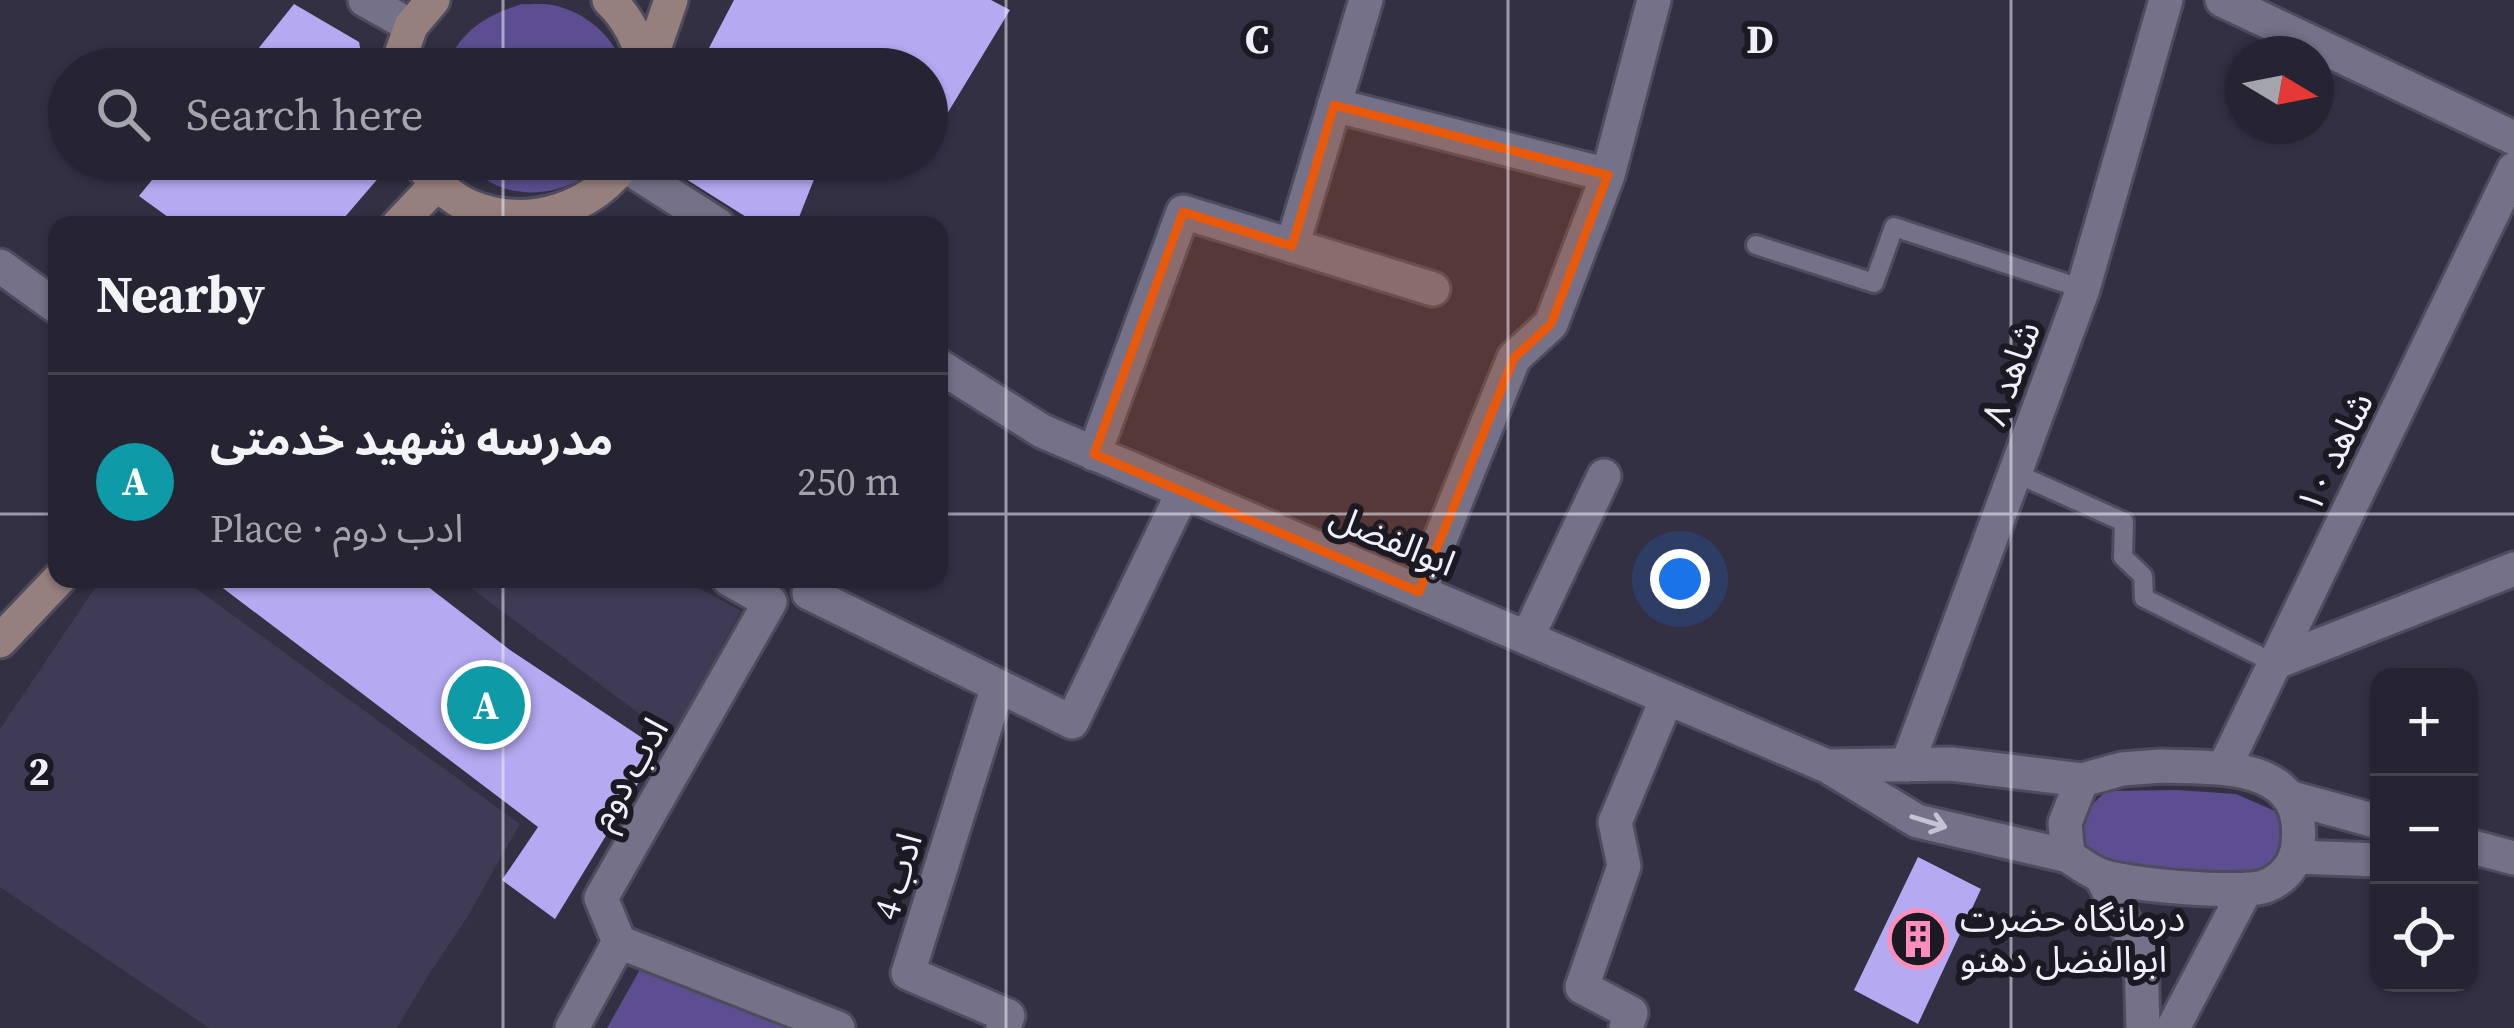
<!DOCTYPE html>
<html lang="en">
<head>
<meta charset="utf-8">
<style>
	body { margin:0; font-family:"Source Serif 4","Noto Sans Arabic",serif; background:#32303f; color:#f1f3f6 }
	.controls { position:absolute; right:36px; bottom:36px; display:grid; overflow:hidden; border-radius:24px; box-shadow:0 3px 9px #0004 }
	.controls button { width:108px; height:108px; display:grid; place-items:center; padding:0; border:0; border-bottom:3px solid #42414e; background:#262433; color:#f1f3f6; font:60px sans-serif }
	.compass { position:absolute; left:2226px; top:36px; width:108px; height:108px; border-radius:50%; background:#262433; box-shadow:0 3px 9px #0004; rotate:100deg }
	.you { position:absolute; left:1680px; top:579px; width:42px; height:42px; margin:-30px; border:9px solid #fff; border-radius:50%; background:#1a73e8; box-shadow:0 0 0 18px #1a73e833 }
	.badge { display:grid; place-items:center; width:78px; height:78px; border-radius:50%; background:#db2777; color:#fff; font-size:39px; font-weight:700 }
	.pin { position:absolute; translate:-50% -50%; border:6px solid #fff; box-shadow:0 3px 12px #0006 }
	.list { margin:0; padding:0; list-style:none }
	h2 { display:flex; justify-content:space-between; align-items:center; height:156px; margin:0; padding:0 48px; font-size:51px }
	h2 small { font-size:39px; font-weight:400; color:#a4a4ac }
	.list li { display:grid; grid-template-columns:78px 1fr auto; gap:36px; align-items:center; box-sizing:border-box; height:216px; padding:0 48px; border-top:3px solid #42414e }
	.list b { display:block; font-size:45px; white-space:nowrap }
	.list p { margin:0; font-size:39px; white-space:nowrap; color:#a4a4ac }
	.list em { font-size:39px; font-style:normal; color:#a4a4ac }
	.icon { flex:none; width:66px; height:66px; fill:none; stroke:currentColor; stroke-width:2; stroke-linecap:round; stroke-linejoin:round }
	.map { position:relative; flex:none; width:2514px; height:1028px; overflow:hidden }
	.search { position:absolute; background:#262433; box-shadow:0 3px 9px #0004; left:48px; top:48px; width:900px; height:132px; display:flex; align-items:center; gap:30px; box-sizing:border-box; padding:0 42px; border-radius:66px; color:#a4a4ac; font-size:45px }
	.panel { position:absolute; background:#262433; box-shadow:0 3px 9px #0004; left:48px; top:216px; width:900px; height:372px; border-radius:24px }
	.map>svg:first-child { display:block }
</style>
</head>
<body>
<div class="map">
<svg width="2514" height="1028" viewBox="0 0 2514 1028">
	<rect width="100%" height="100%" fill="#333044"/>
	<path fill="#3f3b55" d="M 101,579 L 183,579 L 520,824 L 466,919 L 429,974 L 397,1028 L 209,1028 L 0,887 L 0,729 Z
		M 459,579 L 683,579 L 741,611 L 672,738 Z"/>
	<path fill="#5c4e90" d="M 522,4 C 531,5 543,3 552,5 C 585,11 615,37 624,69 L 446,69 C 458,32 486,15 522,4 Z
		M 463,159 L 607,159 C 568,200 501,207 463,159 Z
		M 2177,790 L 2236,794 L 2275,811 L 2282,833 L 2277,868 L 2262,876 L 2102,869 L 2083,850 L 2082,815 L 2106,791 Z
		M 642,966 L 803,1028 L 607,1028 Z"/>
	<path fill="#b5a9f2" d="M 734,0 L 991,0 L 1010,10 L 927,147 L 927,69 L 698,69 Z
		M 294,4 L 359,42 L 364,69 L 242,69 Z
		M 169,159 L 378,159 L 381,175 L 338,225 L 179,225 L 139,196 Z
		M 654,159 L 822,159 L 796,225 L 759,225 Z
		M 211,579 L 418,579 L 510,650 L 659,749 L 555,919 L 502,880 L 538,827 Z
		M 1918,857 L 1981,889 L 1918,1024 L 1854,990 Z"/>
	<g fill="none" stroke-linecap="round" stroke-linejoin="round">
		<g stroke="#4e4c5c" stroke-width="24">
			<path id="service" d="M 1756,245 L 1874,283 L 1894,227 L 2083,289
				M 2015,473 L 2124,522 L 2123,557 L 2143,576 L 2144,598 L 2274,663"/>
		</g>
		<g stroke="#4e4c5c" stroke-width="39">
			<path id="minor" d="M 2222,0 L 2514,138
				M 1334,105 L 1608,175
				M 1292,246 L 1366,0
				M 0,266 L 57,307
				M 1094,454 L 1183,212 L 1433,289
				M 815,579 L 809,593 L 1072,722 L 1183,492
				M 1419,592 L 1514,358 L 1551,324 L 1608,175 L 1654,0
				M 1527,638 L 1604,476
				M 2274,663 L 2514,569
				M 998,686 L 908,973 L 1008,1016 L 1003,1028
				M 1907,765 L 2083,289 L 2166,0
				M 2224,768 L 2514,169
				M 619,942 L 838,1028
				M 572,1028 L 619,942 L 601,898 L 770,602 L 729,579
				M 1626,1028 L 1631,1013 L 1582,987 L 1624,866 L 1615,822 L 1667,698"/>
		</g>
		<g stroke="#4e4c5c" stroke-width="39">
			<path id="tertiary" d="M 365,0 L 411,26
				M 624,165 L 718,225
				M 939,366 L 1042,431 L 1827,766 L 1917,821 L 2068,856
				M 1828,766 L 1951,764 L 2082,780
				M 2161,766 C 2219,768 2307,761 2298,844 C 2296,864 2285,878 2266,886 C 2243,895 2125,885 2100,875 C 2089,871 2078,862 2068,856 L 2065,823 L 2082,780 L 2122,769 Z
				M 2292,798 L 2379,822
				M 2469,846 L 2514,858
				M 2297,857 L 2379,860
				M 2101,876 L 2141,954 L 2143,1028
				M 2173,1028 L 2246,889"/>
		</g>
		<g stroke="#4e4c5c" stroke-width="39">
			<path id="secondary" d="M 609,0 C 629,19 640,42 645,69
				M 396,69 L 411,26 L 433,0
				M 647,69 L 671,0
				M 416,159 C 432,179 449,199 474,208 C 529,229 595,209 627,159
				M 398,225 L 436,185
				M 0,641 L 59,579"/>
		</g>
		<use href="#service" stroke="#747188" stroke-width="18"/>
		<use href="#minor" stroke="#747188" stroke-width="33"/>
		<use href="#tertiary" stroke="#747188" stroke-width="33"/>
		<use href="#secondary" stroke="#96807d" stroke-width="33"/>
	</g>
	<defs><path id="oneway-shaft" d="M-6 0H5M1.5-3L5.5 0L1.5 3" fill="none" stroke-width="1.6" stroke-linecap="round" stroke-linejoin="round" transform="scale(3)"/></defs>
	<use stroke="#c5c3d3" href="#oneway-shaft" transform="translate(1929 822) rotate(17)"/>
	<path fill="#e8590c" fill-opacity="0.2" stroke="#e8590c" stroke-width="9" stroke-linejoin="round" d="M 1334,105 L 1608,175 L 1551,324 L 1514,358 L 1419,592 L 1094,454 L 1183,212 L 1292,246 Z"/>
	<path fill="none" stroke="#f1effc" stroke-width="3" stroke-opacity="0.55" d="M 503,0 L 503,69M 1006,0 L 1006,1028M 1508,0 L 1508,1028M 2011,0 L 2011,1028M 503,159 L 503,225M 0,514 L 57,514M 939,514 L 2514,514M 503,579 L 503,1028"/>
	<defs>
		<g id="building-ring" transform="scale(3)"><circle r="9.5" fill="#1b1a23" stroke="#ff8eba" stroke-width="1.5"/><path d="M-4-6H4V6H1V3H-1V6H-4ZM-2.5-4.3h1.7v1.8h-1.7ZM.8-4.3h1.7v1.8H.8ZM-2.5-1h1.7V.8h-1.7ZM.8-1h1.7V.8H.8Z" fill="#ff8eba"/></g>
	</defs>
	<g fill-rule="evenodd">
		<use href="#building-ring" x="1918" y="939"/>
	</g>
	<g text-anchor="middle" stroke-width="12" stroke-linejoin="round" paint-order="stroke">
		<g font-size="36" fill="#f1effc" stroke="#1b1a23">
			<text transform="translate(2010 373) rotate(-70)" y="13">شاهد ۸</text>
			<text transform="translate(2334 452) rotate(-64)" y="13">شاهد ۱۰</text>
			<text transform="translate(1393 539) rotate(23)" y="13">ابوالفضل</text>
			<text transform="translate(628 773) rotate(-60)" y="13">ادب دوم</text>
			<text transform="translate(897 876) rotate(-73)" y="13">ادب 4</text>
		</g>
		<g font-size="36" fill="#f1effc" stroke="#1b1a23" text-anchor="start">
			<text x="1960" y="931">درمانگاه حضرت<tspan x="1960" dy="41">ابوالفضل دهنو</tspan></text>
		</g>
	</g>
	<g font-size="39" text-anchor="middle" font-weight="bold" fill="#f1effc" stroke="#1b1a23" stroke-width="12" stroke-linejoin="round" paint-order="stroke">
		<text x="1257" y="53">C</text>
		<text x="1760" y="53">D</text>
		<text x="39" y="785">2</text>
	</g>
</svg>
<div class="controls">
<button>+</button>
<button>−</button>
<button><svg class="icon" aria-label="locate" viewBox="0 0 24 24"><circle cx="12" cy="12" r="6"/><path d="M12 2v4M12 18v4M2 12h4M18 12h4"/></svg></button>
</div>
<svg class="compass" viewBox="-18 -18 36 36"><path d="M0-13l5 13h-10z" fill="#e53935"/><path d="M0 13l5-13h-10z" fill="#a4a4ac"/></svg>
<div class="you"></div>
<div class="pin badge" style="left:486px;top:705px;background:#0f9aa8">A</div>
<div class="search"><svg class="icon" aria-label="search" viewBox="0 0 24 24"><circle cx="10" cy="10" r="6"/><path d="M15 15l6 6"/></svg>Search here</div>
<section class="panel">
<h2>Nearby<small></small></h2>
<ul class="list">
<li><span class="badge" style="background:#0f9aa8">A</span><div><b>مدرسه شهید خدمتی</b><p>Place · ادب دوم</p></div><em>250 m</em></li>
</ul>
</section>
</div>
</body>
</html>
